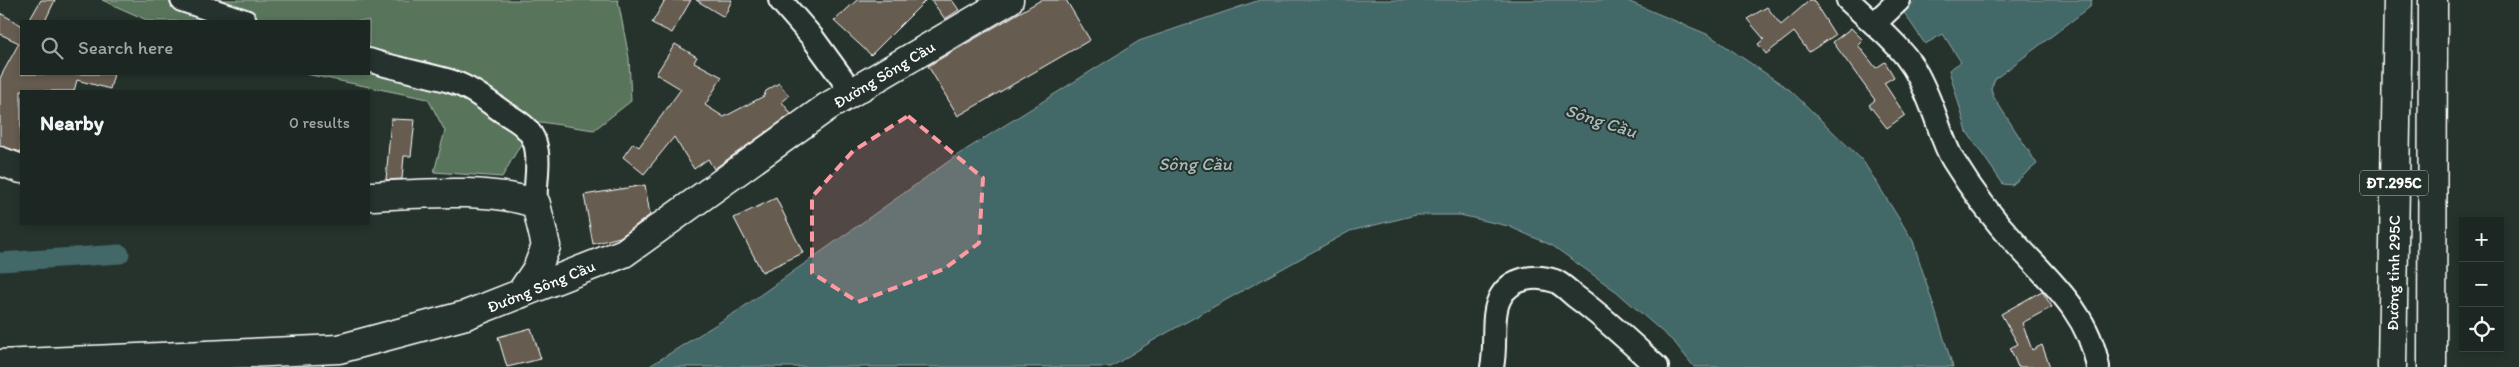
<!DOCTYPE html>
<html lang="en">
<head>
<meta charset="utf-8">
<style>
	body { margin:0; font-family:Itim,sans-serif; background:#252e2a; color:#f1f3f6 }
	.controls { position:absolute; right:15px; bottom:15px; display:grid; overflow:hidden; border-radius:0px; box-shadow:0 2px 8px #0003 }
	.controls button { width:45px; height:45px; display:grid; place-items:center; padding:0; border:0; border-bottom:1px solid #3a4340; background:#1c2622; color:#f1f3f6; font:25px sans-serif }
	.list { margin:0; padding:0; list-style:none }
	h2 { display:flex; justify-content:space-between; align-items:center; height:65px; margin:0; padding:0 20px; font-size:21px }
	h2 small { font-size:16px; font-weight:400; color:#a0a5a5 }
	.icon { flex:none; width:28px; height:28px; fill:none; stroke:currentColor; stroke-width:2; stroke-linecap:round; stroke-linejoin:round }
	.map { position:relative; flex:none; width:2519px; height:367px; overflow:hidden }
	.search { position:absolute; background:#1c2622; box-shadow:0 2px 8px #0003; left:20px; top:20px; width:350px; height:55px; display:flex; align-items:center; gap:12px; box-sizing:border-box; padding:0 18px; border-radius:0px; color:#a0a5a5; font-size:19px }
	.panel { position:absolute; background:#1c2622; box-shadow:0 2px 8px #0003; left:20px; top:90px; width:350px; height:135px; border-radius:0px }
	.map>svg:first-child { display:block }
</style>
</head>
<body>
<div class="map">
<svg width="2519" height="367" viewBox="0 0 2519 367">
	<rect width="100%" height="100%" fill="#26332d"/>
	<filter id="ink" filterUnits="userSpaceOnUse"><feTurbulence type="fractalNoise" baseFrequency=".02" numOctaves="2"/><feDisplacementMap in="SourceGraphic" scale="10" xChannelSelector="R" yChannelSelector="G"/><feConvolveMatrix kernelMatrix="1 2 1 2 8 2 1 2 1" color-interpolation-filters="sRGB"/></filter>
	<g filter="url(#ink)">
		<path fill="#59745b" stroke="#acbaad" d="M 102,0 L 618,0 L 629,58 L 631,101 L 594,130 L 534,121 L 502,177 L 434,172 L 445,131 L 428,99 L 306,74 L 369,74 L 369,21 L 149,21 Z"/>
		<path fill="#436867" stroke="#8ea4a4" d="M 1260,0 L 1625,0 L 1709,35 L 1790,90 L 1863,161 L 1913,241 L 1953,367 L 1694,367 L 1675,343 L 1617,292 L 1553,246 L 1508,226 L 1460,215 L 1416,215 L 1350,231 L 1154,340 L 1111,367 L 648,367 L 739,310 L 959,154 L 1139,41 Z
			M 1916,0 L 2092,0 L 2090,7 L 1995,79 L 1991,89 L 1993,96 L 2037,164 L 2012,185 L 2003,184 L 1967,132 L 1949,70 L 1961,62 L 1943,34 L 1925,44 L 1903,11 Z"/>
		<g fill="none" stroke-linecap="round" stroke-linejoin="round">
			<path stroke="#436867" stroke-width="19" d="M 0,262 L 120,254"/>
		</g>
		<path fill="#665c50" stroke="#fff" d="M 41,0 L 55,0 L 45,21 L 29,21 Z
			M 665,0 L 691,0 L 672,33 L 652,23 Z
			M 696,0 L 732,0 L 724,17 Z
			M 857,0 L 926,0 L 871,55 L 834,21 Z
			M 931,0 L 952,0 L 959,10 L 945,19 Z
			M 1041,0 L 1066,0 L 1090,40 L 958,116 L 928,66 Z
			M 1810,0 L 1813,0 L 1835,35 L 1809,52 L 1794,32 L 1766,54 L 1758,44 L 1764,39 L 1747,19 L 1767,7 L 1781,25 Z
			M 0,13 L 21,25 L 21,74 L 114,74 L 110,89 L 77,80 L 74,91 L 21,91 L 21,152 L 0,146 L 0,78 L 19,43 L 0,34 Z
			M 1851,28 L 1863,40 L 1858,45 L 1876,68 L 1885,62 L 1894,77 L 1884,83 L 1905,115 L 1887,128 L 1869,105 L 1875,100 L 1833,42 Z
			M 675,44 L 697,57 L 694,62 L 722,77 L 705,105 L 724,117 L 764,96 L 766,91 L 779,83 L 789,96 L 782,102 L 791,114 L 714,169 L 708,159 L 694,169 L 674,137 L 644,174 L 623,157 L 633,143 L 639,147 L 681,89 L 656,74 Z
			M 391,119 L 415,120 L 411,156 L 404,156 L 402,179 L 386,180 Z
			M 645,185 L 650,215 L 620,237 L 593,244 L 584,195 Z
			M 776,198 L 803,253 L 762,272 L 734,218 Z
			M 2042,291 L 2052,307 L 2022,323 L 2032,350 L 2042,345 L 2050,367 L 2018,367 L 2010,348 L 2018,344 L 2001,314 Z
			M 531,328 L 541,359 L 507,367 L 498,337 Z"/>
		<g fill="none" stroke-linecap="round" stroke-linejoin="round">
			<g stroke="#fff" stroke-width="26">
				<path id="minor" d="M 182,0 L 245,21
					M 780,0 L 812,37 L 852,92
					M 1848,0 L 1874,24
					M 1899,0 L 1874,24 C 1910,55 1920,74 1936,118 C 1941,132 1945,147 1953,160 C 1972,191 1993,219 2017,245 C 2051,282 2089,314 2098,367
					M 369,60 C 396,69 423,73 450,81 C 470,87 486,100 503,112 C 516,120 530,127 535,143 C 541,162 534,185 536,204
					M 1492,367 C 1497,345 1490,314 1501,296 C 1512,278 1535,274 1555,281 C 1562,284 1570,292 1576,297 C 1605,318 1631,343 1657,367"/>
			</g>
			<g stroke="#fff" stroke-width="31">
				<path id="major" d="M 0,161 L 21,169
					M 369,196 C 418,194 490,187 536,204 L 546,246 L 537,269 L 520,294
					M 0,364 L 339,349 L 466,315 L 624,253 L 827,107 L 1009,0
					M 2392,367 L 2398,0
					M 2432,367 L 2433,0"/>
			</g>
			<use href="#minor" stroke="#26332d" stroke-width="22"/>
			<use href="#major" stroke="#26332d" stroke-width="28"/>
		</g>
	</g>
	<path fill="#ff9aa2" fill-opacity="0.2" stroke="#ff9aa2" stroke-width="4" stroke-dasharray="10 6" stroke-linejoin="round" d="M 908,116 L 983,178 L 979,243 L 944,269 L 858,302 L 812,273 L 812,197 L 853,151 Z"/>
	<g text-anchor="middle" stroke-width="4" stroke-linejoin="round" paint-order="stroke">
		<rect fill="#26332d" stroke="#bec2c0" stroke-width="1" x="2360" y="170.5" width="68" height="25" rx="4"/>
		<g font-size="15" font-weight="bold" fill="#fff">
			<text x="2394" y="188">ĐT.295C</text>
		</g>
		<g font-size="16" fill="#fff" stroke="#26332d">
			<text transform="translate(884 74) rotate(-31)" y="6">Đường Sông Cầu</text>
			<text transform="translate(2393 273) rotate(-89)" y="6">Đường tỉnh 295C</text>
			<text transform="translate(541 286) rotate(-22)" y="6">Đường Sông Cầu</text>
		</g>
		<g font-size="18" font-style="italic" fill="#abb" stroke="#26332d">
			<text transform="translate(1601 121) rotate(18)" y="6">Sông Cầu</text>
			<text x="1195" y="170">Sông Cầu</text>
		</g>
	</g>
</svg>
<div class="controls">
<button>+</button>
<button>−</button>
<button><svg class="icon" aria-label="locate" viewBox="0 0 24 24"><circle cx="12" cy="12" r="6"/><path d="M12 2v4M12 18v4M2 12h4M18 12h4"/></svg></button>
</div>
<div class="search"><svg class="icon" aria-label="search" viewBox="0 0 24 24"><circle cx="10" cy="10" r="6"/><path d="M15 15l6 6"/></svg>Search here</div>
<section class="panel">
<h2>Nearby<small>0 results</small></h2>
<ul class="list">
</ul>
</section>
</div>
</body>
</html>
